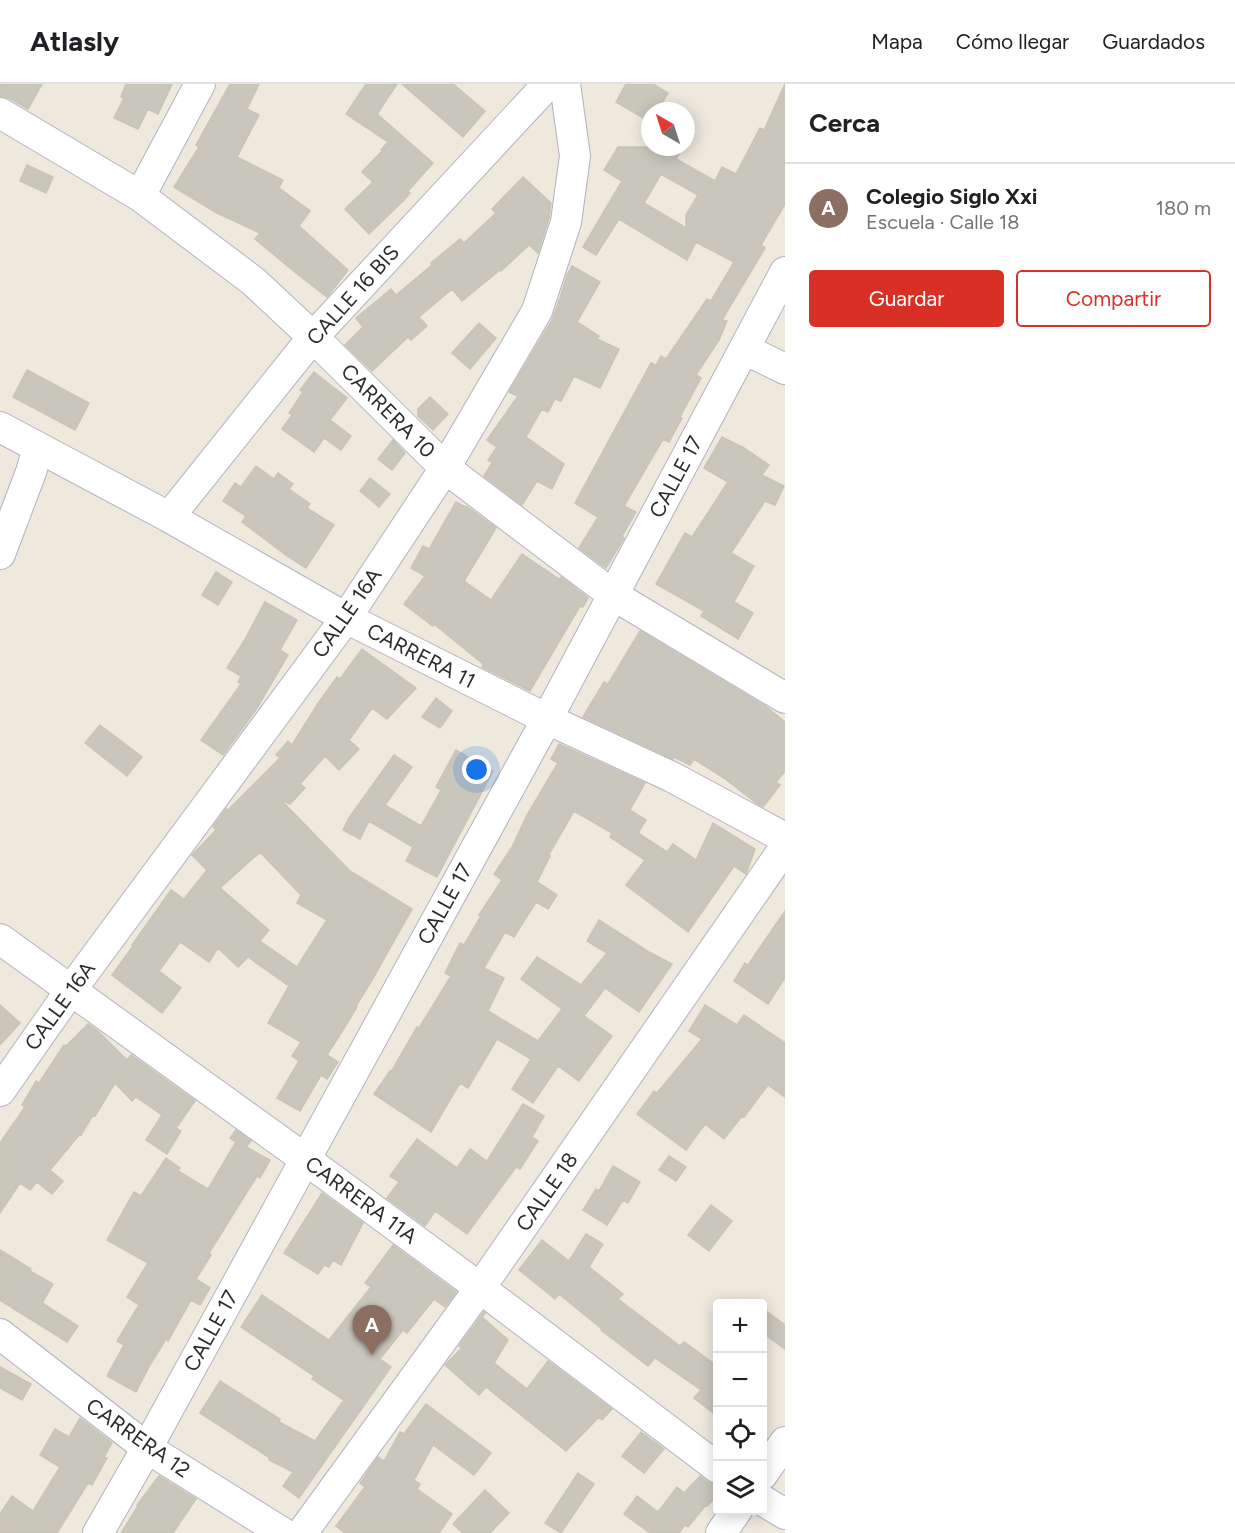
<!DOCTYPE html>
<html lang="es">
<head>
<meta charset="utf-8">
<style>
	body { margin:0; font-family:Figtree,sans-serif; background:#f2f2f2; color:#202124 }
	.controls { position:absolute; right:18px; bottom:18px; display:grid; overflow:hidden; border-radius:6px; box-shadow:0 3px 15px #0003 }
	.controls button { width:54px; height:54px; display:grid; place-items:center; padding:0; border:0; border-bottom:2px solid #e0e0e0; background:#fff; color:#202124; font:30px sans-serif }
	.compass { position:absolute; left:641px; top:18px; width:54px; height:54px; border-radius:50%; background:#fff; box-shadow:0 3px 15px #0003; rotate:321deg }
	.you { position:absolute; left:477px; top:686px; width:21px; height:21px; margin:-15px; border:4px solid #fff; border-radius:50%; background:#1a73e8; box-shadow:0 0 0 9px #1a73e833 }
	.badge { display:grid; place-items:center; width:39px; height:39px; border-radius:50%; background:#d93025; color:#fff; font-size:20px; font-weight:700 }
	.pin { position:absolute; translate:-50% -50px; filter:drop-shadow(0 2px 3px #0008) }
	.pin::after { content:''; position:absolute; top:32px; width:21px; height:18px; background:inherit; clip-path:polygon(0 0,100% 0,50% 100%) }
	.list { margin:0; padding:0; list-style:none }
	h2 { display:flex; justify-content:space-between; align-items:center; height:78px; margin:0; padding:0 24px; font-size:26px }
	h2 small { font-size:20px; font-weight:400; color:#757577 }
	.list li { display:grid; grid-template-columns:39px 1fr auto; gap:18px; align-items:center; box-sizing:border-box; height:90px; padding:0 24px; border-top:2px solid #e0e0e0 }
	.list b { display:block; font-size:22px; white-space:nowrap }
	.list p { margin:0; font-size:20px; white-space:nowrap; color:#757577 }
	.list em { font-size:20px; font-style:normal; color:#757577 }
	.actions { display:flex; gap:12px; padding:18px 24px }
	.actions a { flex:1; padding:14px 0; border:2px solid #d93025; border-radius:6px; text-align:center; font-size:21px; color:#d93025 }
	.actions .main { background:#d93025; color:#fff }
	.icon { flex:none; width:33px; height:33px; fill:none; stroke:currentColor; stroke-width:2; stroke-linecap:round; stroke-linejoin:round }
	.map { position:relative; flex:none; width:785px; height:1449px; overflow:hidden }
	header { display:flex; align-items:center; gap:36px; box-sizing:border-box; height:84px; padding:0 30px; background:#fff; border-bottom:2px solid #e0e0e0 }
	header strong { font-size:28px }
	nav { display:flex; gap:33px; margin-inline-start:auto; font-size:21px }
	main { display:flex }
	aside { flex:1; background:#fff }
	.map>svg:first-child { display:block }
</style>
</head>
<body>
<header>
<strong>Atlasly</strong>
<nav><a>Mapa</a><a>Cómo llegar</a><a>Guardados</a></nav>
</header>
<main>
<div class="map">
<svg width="785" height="1449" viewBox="0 0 785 1449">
	<rect width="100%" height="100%" fill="#eee8dd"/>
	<path fill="#c9c6bc" stroke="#cac4b7" stroke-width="1.5" fill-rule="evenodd" d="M 0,0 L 42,0 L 28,25 L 9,14 L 0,12 Z
		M 126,0 L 172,0 L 158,30 L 148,25 L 138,45 L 114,34 L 124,14 L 121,13 Z
		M 230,0 L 259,0 L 247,25 L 259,31 L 237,73 L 283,96 L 279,104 L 310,127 L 299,142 L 348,186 L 327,213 L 296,189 L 255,155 L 260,149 L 215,128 L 174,103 L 199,63 L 196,61 Z
		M 366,0 L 397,0 L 377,30 L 433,79 L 408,107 L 410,109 L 404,116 L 369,150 L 345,125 L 373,98 L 362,88 L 382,67 L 381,66 L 388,58 L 346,30 Z
		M 402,0 L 453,0 L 485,27 L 463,53 Z
		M 626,0 L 653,0 L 668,9 L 657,27 L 650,27 L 650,38 L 616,18 Z
		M 785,0 L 785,120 L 761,161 L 765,164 L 722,236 L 727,237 L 719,256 L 696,291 L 701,294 L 680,333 L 682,334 L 669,358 L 663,355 L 624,422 L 636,428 L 622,452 L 624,454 L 606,484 L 579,464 L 598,433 L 575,419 L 651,279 L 656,281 L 661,272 L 666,275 L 707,215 L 711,217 L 734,178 L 696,158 L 687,176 L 619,135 L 596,171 L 583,163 L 622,97 L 604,86 L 618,63 L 683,63 L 676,75 L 715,97 L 722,83 L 736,90 L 760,44 L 764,46 ZM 661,90 L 698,111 L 686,131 L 686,144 L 644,119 Z
		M 27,81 L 53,93 L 46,109 L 20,97 Z
		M 523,93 L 551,119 L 549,134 L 538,169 L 529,161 L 501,187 L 500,186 L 462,217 L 452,205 L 419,233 L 427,242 L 411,256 L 408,253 L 372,287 L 345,261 L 363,243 L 356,234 L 391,205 L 396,211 L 432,181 L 431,179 L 460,155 L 464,159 L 496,129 L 492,125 Z
		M 572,182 L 600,198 L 577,238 L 599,252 L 597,255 L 619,265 L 600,304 L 574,292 L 561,317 L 555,315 L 548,328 L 542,325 L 526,353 L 564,380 L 552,405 L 537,397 L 522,421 L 484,392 L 492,379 L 488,376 L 497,363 L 487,356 L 518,312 L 509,308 L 552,236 L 560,214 L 567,191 Z
		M 479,239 L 496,254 L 470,285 L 452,269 Z
		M 27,286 L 89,319 L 75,346 L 13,313 Z
		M 314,288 L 347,314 L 330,336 L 351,352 L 341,366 L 324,354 L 314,368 L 282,345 L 292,331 L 289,329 L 303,308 L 300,306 Z
		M 430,313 L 448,330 L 433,346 L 418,332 L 418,325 Z
		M 722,353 L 744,364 L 769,381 L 762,391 L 784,402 L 775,421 L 765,417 L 731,469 L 754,482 L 734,518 L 753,529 L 738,555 L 701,532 L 704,527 L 656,500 L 685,449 L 692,453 L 728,398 L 704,384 Z
		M 393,356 L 405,369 L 392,386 L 378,375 Z
		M 256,382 L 274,395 L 278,389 L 293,400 L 289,405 L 310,420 L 307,424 L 334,441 L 306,484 L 287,472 L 242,438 L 246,432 L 223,417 L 235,399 L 241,403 Z
		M 370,394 L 390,410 L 379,423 L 360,407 Z
		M 456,418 L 465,423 L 466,422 L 496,444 L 464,497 L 491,516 L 522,470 L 559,495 L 561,493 L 588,514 L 583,523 L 580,522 L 530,607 L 482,583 L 483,580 L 434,540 L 433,542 L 404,520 L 425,492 L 411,484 L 423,462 L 429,465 Z
		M 216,488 L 232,498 L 218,521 L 202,511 Z
		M 265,518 L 297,536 L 280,566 L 288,571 L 257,624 L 223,671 L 201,656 L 241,600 L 238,598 L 241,592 L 227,584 L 244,557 Z
		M 640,547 L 764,621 L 785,638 L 785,687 L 776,698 L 780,701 L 763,723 L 756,719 L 724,694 L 694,675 L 690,681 L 674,673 L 673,675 L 583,633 L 604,598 L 608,600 Z
		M 362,565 L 416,604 L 387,635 L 372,624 L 349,656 L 359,665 L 339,686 L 325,672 L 300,700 L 305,704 L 290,720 L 280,715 L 350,787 L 412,825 L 372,896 L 356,922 L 357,923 L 343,946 L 327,971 L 338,978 L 327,995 L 321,991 L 300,1027 L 277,1014 L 299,977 L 292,972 L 301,958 L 268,939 L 289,902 L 248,873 L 238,883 L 218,864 L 209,878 L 180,858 L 159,887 L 181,904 L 162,929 L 112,891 L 133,862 L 132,861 L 171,806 L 184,815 L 207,786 L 192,771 L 216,746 L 213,743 L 226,725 L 228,726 L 280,674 L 276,671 L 288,657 L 292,661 L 319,618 L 337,593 L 340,595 ZM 260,768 L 301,811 L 297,819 L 327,836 L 297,883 L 260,857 L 269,846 L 220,804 Z
		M 436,614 L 452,627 L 440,644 L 422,633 Z
		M 100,641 L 142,673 L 127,692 L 85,659 Z
		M 559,660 L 645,699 L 630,726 L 646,736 L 638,749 L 667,768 L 673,760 L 696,776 L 713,739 L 755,765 L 746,790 L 734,782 L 688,848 L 626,801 L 645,776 L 610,753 L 612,749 L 574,727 L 548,772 L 550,772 L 537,798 L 557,811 L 548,825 L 536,818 L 514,853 L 505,848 L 484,884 L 504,894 L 488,927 L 538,957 L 562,925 L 521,895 L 537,873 L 581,901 L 607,869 L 587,857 L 599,836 L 649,868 L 672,880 L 639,928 L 605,904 L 584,932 L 612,952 L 579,997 L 558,982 L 533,1019 L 512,1005 L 531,975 L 497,955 L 468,1004 L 460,999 L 431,1048 L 374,1010 L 390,987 L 391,988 L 417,943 L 419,944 L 451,892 L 445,889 L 460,859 L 464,861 L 481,832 L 479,831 L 502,796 L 494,790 L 512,763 L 527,731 L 558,679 L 551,675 Z
		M 456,666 L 493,687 L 437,793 L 406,777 L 413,763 L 369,737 L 360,755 L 343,746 L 349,734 L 394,671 L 412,683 L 385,721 L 421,742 L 441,706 L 436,703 Z
		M 785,827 L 785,894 L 768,920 L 734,897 L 745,879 L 748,881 Z
		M 0,921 L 20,939 L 0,961 Z
		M 705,921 L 737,941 L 744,931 L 785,959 L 785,1013 L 768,1001 L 744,1033 L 742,1032 L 724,1055 L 705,1040 L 686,1066 L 637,1030 L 654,1007 L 657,1009 L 702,955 L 689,947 Z
		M 88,940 L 98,947 L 127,976 L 131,971 L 195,1017 L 176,1044 L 181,1047 L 167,1070 L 146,1056 L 162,1031 L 136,1013 L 132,1017 L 115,999 L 95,1032 L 93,1031 L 81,1051 L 80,1050 L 50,1086 L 63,1097 L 52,1110 L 37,1098 L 30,1106 L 20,1099 L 0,1129 L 0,1059 L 25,1023 L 22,1021 L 36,997 L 39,999 L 64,961 L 66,962 Z
		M 523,1020 L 544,1032 L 532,1053 L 538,1057 L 520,1085 L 516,1083 L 467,1150 L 435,1127 L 425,1142 L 387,1114 L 399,1098 L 390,1092 L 417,1055 L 457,1084 L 470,1065 L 487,1077 Z
		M 236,1046 L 251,1057 L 246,1063 L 270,1076 L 260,1094 L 257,1092 L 209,1169 L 211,1171 L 196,1195 L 210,1204 L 200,1221 L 191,1216 L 168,1257 L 166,1255 L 150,1281 L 136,1308 L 107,1292 L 124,1261 L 117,1257 L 139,1221 L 127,1213 L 148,1179 L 107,1156 L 134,1108 L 141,1112 L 166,1074 L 180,1084 L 178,1087 L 208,1105 L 236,1058 L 230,1054 Z
		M 669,1072 L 686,1083 L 676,1097 L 659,1086 Z
		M 613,1082 L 640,1098 L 628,1119 L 623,1116 L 607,1141 L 583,1126 L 596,1105 L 599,1107 Z
		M 322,1109 L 363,1139 L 341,1181 L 333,1176 L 329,1183 L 324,1181 L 318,1190 L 284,1169 Z
		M 711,1121 L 732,1137 L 709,1167 L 688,1151 Z
		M 586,1150 L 603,1160 L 589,1183 L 623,1210 L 618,1215 L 680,1262 L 684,1258 L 717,1282 L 717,1332 L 694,1314 L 701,1306 L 655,1274 L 648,1282 L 601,1246 L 602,1245 L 559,1210 L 555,1215 L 519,1186 L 542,1156 L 569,1177 Z
		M 393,1161 L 456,1208 L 445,1223 L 434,1215 L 407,1249 L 403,1246 L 380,1275 L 391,1283 L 299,1414 L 283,1402 L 293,1388 L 269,1376 L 270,1374 L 200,1329 L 220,1297 L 280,1335 L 279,1338 L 315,1357 L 344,1316 L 312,1295 L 314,1292 L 241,1243 L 262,1211 L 329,1256 L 371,1203 L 365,1199 Z
		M 0,1166 L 31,1185 L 30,1187 L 53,1200 L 42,1219 L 78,1242 L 67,1258 L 0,1216 Z
		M 762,1224 L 785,1241 L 785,1265 L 762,1248 Z
		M 484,1228 L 485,1229 L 482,1233 L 508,1256 L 494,1279 L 527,1305 L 548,1277 L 612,1325 L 602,1336 L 599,1333 L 566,1367 L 486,1303 L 479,1311 L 445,1281 L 462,1264 L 459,1262 Z
		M 0,1283 L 31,1300 L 22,1316 L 0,1304 Z
		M 426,1320 L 491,1369 L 474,1391 L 433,1361 L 414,1396 L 420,1400 L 417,1405 L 452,1430 L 439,1449 L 345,1449 L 336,1442 L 365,1403 L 360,1399 L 378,1373 L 384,1377 L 400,1348 L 404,1350 Z
		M 80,1334 L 112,1359 L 104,1373 L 107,1374 L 92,1401 L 88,1399 L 57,1449 L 0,1449 L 0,1430 L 12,1412 L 33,1427 L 60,1383 L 40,1371 L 55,1345 L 69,1353 Z
		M 641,1348 L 664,1365 L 644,1389 L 622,1372 Z
		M 578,1389 L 594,1400 L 561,1449 L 545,1439 Z
		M 159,1392 L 196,1415 L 173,1449 L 121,1449 L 138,1422 L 137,1421 Z
		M 700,1392 L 708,1398 L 717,1401 L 717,1412 L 707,1422 L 706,1421 L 688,1443 L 685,1441 L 679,1449 L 650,1449 L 624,1430 L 637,1412 L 658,1428 L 677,1403 L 684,1409 Z
		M 485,1406 L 509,1429 L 490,1449 L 463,1449 L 453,1440 Z"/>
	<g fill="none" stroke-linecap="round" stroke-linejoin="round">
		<g stroke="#b1b3c0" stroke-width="32">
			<path id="minor" d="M 0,29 L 140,112 L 253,197 L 313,253 L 445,384 L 613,511 L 785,614
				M 140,112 L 200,0
				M 744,265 L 785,285
				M 0,343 L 169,433 L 346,534 L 547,635 L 672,693 L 785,754
				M 169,433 L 313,253 L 548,0
				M 0,470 L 31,388 L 38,364
				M 0,855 L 305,1075 L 480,1204 L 718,1384
				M 0,1007 L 71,906 L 346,534 L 445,384 L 537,227 L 566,138 L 575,72 L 565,0
				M 0,1250 L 147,1364 L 283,1449
				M 762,1391 L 785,1358
				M 762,1416 L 785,1430
				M 98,1449 L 147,1364 L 547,635 L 785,188
				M 302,1449 L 480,1204 L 785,763
				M 721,1449 L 737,1426"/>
		</g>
		<use href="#minor" stroke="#fff" stroke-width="30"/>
	</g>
	<g text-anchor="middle" stroke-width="4.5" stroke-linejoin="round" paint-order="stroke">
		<g font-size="21" fill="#2c2c2c" stroke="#fff">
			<text transform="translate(353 211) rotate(-48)" y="7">CALLE 16 BIS</text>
			<text transform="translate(388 327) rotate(45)" y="7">CARRERA 10</text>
			<text transform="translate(676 393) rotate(-62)" y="7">CALLE 17</text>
			<text transform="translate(347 529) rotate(-55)" y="7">CALLE 16A</text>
			<text transform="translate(421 572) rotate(27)" y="7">CARRERA 11</text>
			<text transform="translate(445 820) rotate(-61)" y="7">CALLE 17</text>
			<text transform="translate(60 922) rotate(-54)" y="7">CALLE 16A</text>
			<text transform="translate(547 1108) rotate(-55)" y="7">CALLE 18</text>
			<text transform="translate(361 1116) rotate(36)" y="7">CARRERA 11A</text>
			<text transform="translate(211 1247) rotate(-61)" y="7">CALLE 17</text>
			<text transform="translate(138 1354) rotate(35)" y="7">CARRERA 12</text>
		</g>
	</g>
</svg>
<div class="controls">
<button>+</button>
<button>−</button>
<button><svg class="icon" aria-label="locate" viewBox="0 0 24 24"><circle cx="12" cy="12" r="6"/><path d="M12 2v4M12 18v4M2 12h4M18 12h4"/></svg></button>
<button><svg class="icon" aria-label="layers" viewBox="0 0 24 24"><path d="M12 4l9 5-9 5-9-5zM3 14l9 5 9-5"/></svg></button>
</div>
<svg class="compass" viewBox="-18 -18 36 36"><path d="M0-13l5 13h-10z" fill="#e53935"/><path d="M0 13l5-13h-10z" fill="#757577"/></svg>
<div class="you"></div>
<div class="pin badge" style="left:372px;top:1271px;background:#8d6e63">A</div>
</div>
<aside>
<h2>Cerca<small></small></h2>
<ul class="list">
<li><span class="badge" style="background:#8d6e63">A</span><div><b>Colegio Siglo Xxi</b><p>Escuela · Calle 18</p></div><em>180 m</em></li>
</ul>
<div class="actions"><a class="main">Guardar</a><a>Compartir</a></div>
</aside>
</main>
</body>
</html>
